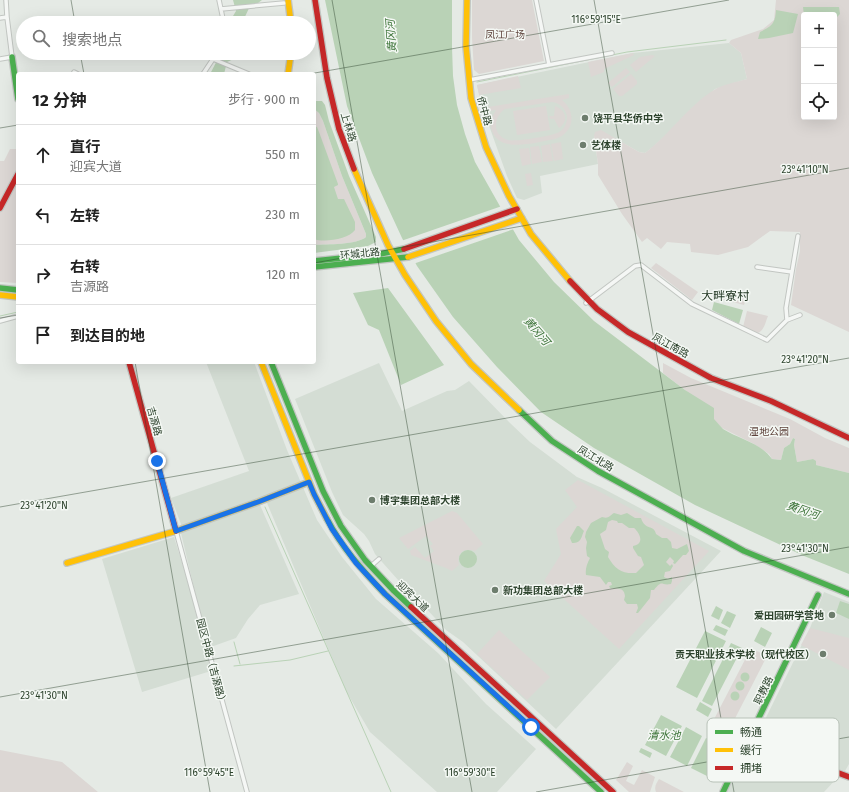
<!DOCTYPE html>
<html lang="zh">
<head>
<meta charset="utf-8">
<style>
	body { margin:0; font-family:"Fira Sans","Noto Sans SC",sans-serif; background:#f6f6f6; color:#222 }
	.controls { position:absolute; right:12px; top:12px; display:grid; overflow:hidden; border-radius:4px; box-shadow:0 4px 16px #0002 }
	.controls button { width:36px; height:36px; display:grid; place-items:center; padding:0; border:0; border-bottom:1px solid #e0e0e0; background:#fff; color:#222; font:20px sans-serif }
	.stop { position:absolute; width:12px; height:12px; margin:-9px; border:3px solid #1a73e8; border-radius:50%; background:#fff }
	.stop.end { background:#1a73e8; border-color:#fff; box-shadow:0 1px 4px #0008 }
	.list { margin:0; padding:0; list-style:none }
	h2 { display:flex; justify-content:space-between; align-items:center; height:52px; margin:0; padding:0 16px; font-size:17px }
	h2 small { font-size:13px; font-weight:400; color:#767676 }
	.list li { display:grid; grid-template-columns:26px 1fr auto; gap:12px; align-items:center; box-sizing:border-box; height:60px; padding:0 16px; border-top:1px solid #e0e0e0 }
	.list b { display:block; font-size:15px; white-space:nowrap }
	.list p { margin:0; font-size:13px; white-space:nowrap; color:#767676 }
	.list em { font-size:13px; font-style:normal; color:#767676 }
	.icon { flex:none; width:22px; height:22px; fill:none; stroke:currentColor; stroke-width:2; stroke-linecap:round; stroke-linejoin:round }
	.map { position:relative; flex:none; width:849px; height:792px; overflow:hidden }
	.search { position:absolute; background:#fff; box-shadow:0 4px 16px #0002; left:16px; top:16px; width:300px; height:44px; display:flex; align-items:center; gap:10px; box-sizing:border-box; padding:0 14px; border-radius:22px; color:#767676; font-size:15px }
	.panel { position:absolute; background:#fff; box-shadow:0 4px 16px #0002; left:16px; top:72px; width:300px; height:292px; border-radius:4px }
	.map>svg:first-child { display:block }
</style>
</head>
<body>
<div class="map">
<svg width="849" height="792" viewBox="0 0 849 792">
	<rect width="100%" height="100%" fill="#e5eae5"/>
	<path fill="#d4ddd4" d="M 729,43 L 741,53 L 747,79 L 715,89 L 653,147 L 645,153 L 639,152 L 625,144 L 594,136 L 598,164 L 540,176 L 542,193 L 524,200 L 517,198 L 507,176 L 482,106 L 477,85 L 633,53 Z
		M 206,362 L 254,362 L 287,450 L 317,520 L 342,557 L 376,599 L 438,653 L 486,704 L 536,749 L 497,792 L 437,792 L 370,732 L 346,691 L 267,503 L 260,505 L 299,594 L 260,605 L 248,619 L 236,638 L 208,648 L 211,671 L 142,692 L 102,559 L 174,537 L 206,639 L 181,533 L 181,524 L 171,498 L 249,471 Z
		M 379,363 L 402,411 L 447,391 L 455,390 L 469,381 L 510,423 L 530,442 L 577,477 L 602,488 L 721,551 L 556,729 L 463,642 L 446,630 L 422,604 L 414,598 L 375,554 L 369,541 L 364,534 L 343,515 L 332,492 L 295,399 Z
		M 824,592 L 849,602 L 849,764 L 845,771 L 756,738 L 810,628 Z
		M 751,745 L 837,778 L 824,792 L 727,792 Z"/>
	<path fill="#dcd7d4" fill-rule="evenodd" d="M 472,0 L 532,0 L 544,61 L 479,74 L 474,70 L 472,38 Z
		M 776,0 L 849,0 L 849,332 L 791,305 L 796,269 L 800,251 L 800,232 L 770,231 L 748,247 L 718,255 L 691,252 L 690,244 L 667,242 L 661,249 L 647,238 L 642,242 L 622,214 L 598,175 L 598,164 L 594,136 L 595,132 L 601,130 L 639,152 L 645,153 C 669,135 689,105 714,90 C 723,84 737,82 747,79 L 741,53 L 729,43 L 731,40 L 763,29 L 774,20 ZM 804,15 L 834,15 L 834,117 L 804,117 Z
		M 633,53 L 634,55 L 604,69 L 604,72 L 591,77 L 588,62 Z
		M 652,55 L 655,56 L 636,72 L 630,65 L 640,57 Z
		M 626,68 L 630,72 L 612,87 L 608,83 Z
		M 631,74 L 637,81 L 637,84 L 622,96 L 619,96 L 613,89 Z
		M 518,76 L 521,88 L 479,95 L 477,85 Z
		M 569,94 L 569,98 L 562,100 C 577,112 574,133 555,139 C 537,142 500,154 492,131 C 489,123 492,117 496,110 L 488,111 L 488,107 ZM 552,102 C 560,103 565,108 567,116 C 567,123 565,129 559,132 C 554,136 514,142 508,140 C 492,136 493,117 505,109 Z
		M 546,106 L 550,130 L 517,135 L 513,111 Z
		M 555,106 C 566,110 569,121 559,128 L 554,119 L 550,119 L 549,116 L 554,116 Z
		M 314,109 L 319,113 L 323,121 L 342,176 L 366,234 L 366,237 C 357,245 327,244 314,245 Z
		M 561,142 L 563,159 L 554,161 L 551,144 Z
		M 550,144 L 553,161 L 543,162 L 541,146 Z
		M 539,146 L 542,162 L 532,164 L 530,147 Z
		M 529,148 L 531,164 L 522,166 L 519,149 Z
		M 10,149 L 18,149 L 18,283 L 0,282 L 0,161 L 4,161 Z
		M 531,173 L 533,185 L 527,186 L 525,174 Z
		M 656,263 L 698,292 L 692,300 L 651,268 Z
		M 715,292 L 746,299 L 744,305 L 714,297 Z
		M 747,311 L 768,316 C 765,323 765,329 758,333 L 743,327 Z
		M 663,363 L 691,378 L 790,419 L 825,438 L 849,448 L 849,473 L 816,465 L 813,459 L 797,462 L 794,445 L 795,439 L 793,438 L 790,444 L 784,448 L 781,460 L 772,459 L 769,454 L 754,444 L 722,428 L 685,390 L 663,373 Z
		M 578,480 L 709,551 L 619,649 L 544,581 L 561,554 L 556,529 L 577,507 L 565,490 Z
		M 452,511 L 457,513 L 483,544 L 475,551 C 464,547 456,553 459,565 L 452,571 L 446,568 L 411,555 L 410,551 L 415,547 L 425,558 L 434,551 L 430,546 L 433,544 L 426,536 L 408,549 L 399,538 Z
		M 810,628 L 849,638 L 849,670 L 801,645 Z
		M 499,630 L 550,677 L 527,700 L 477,654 Z
		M 753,649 L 765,655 L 766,658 L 726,736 L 722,736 L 711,730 L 710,727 L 750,650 Z
		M 0,750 L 62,762 L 98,792 L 0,792 Z
		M 627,762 L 633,766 L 626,781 L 634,785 L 642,770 L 655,777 L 650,792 L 629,792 L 616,780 Z
		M 659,779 L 684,792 L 656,792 C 654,787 656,784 659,779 Z"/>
	<path fill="#b9d2b6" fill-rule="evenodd" d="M 233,0 L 262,0 L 258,3 L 251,4 L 242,23 L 230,23 L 230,21 L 236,11 Z
		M 325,0 L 452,0 L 452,47 L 453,76 L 457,105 L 465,134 L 475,162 L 519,240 L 554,282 L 594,321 L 685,390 L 714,408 L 714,419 C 717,422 720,426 723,429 C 739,439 761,443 772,459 L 781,460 L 784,448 L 790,444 L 793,438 L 795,439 L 794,445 L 797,462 L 813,459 L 816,461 L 816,465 L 849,473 L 849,574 L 804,556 L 695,505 L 594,448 L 541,412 L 497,367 L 453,317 L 417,266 L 402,238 L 372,173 L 347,106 Z
		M 803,7 L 839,7 L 840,14 L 834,20 L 834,15 L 804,15 L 804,16 Z
		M 776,10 L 798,14 L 793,33 L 769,38 L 758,39 L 760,32 C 772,26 775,24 776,10 Z
		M 221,53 L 241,53 L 238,57 L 227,62 L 224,74 L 210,74 Z
		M 314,101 L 322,101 L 325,105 L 329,121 L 349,176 L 376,237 L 376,242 L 368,246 L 314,253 L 314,245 C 327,244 357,245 366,237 L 366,234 L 342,176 L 323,121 L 319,113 L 314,109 Z
		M 314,126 L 317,127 L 319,132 L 338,184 L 338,185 L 334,187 L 338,199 L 344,199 L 355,222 L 355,230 C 349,239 324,243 314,239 Z
		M 388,288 L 444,365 L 401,385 L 379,330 L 368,325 L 353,293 Z
		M 714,302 L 743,310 L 739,324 L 712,310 Z
		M 614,513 L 621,515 L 627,513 L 635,518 L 641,518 C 645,531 654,524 656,534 L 662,538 L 667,538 L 671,542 L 672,548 L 677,549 L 687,544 L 689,551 L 686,555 L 683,555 L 675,564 L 673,563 L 674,561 L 670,557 L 666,562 L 670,566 L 672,564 L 673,566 L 670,571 L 665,572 L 664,577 L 668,579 L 672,577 L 672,581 L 671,584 C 660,586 663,579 654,590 L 651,590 L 650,598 L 638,613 L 636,613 L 638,608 L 637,604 L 627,604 L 624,600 L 625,596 C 624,586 616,590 610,588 L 609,586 L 612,585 L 611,582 L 608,582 L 606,585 L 600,577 L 586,575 C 585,569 587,564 590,558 L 587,556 L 586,548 L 587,542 L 585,537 L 586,532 L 591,523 L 602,517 C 609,519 609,516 614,513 ZM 612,520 L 617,521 L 618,523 L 622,523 L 629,528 L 634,528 C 640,533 645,544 633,546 L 633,548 L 638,556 L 641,557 L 644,565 L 636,573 C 622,574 615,569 608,557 L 609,552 L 605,549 L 600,534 L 606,530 L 608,522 Z
		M 577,526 L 579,526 L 584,531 C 581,537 582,543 572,543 L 570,538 Z
		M459 559a9 9 0 1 1 18 0a9 9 0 1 1-18 0Z
		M 840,601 L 849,604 L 849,619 L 836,613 Z
		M 716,606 L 723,610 L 719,620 L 711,616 Z
		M 727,611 L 736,615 L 730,628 L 721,623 Z
		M 716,625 L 728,630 L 725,636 L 713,630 Z
		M 761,627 L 772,633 L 765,647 L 754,641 Z
		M 705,631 L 726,641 L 697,698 L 676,687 Z
		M 731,643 L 742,648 L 712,706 L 702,701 Z
		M740.5 677a4.5 4.5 0 1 1 9 0a4.5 4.5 0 1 1-9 0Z
		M735.5 686a4.5 4.5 0 1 1 9 0a4.5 4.5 0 1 1-9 0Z
		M730.5 696a4.5 4.5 0 1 1 9 0a4.5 4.5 0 1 1-9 0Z
		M 700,702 L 712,709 L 708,717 L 696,710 Z
		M 661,715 L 682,726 L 666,756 L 645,745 Z
		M 686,727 L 702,736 L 687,766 L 670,757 Z
		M 706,738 L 723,746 L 707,776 L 691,768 Z
		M 641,748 L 652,753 L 650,758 L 639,752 Z"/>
	<path fill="#e5eae5" d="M 502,206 L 514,229 L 413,264 L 401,241 Z"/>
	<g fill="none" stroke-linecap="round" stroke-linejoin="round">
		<path stroke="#b9d2b6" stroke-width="1" d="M 477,82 L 627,52 L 726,40
			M 0,316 L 18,312
			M 265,507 L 391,792
			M 234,642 L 240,664
			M 234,666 L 290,660 L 328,651"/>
		<g stroke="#c2c6c2" stroke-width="5.5">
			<path id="street" d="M 6,0 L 7,17
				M 219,0 L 223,19 L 222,23
				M 536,0 L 549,65
				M 221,9 L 284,3
				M 0,18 L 7,17 L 12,57 L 0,59
				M 213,59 L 249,74
				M 74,72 L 78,74
				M 203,74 L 213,59 L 214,53
				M 469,80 L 612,53
				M 757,267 L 792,272
				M 586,303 L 635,266 L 641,265 L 692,304 L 767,340 L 787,320 L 800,315
				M 787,320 L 786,308 L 798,236
				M 0,321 L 18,316
				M 176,531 L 247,792
				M 371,566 L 379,559"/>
		</g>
		<g stroke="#c2c6c2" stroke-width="8">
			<path id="fast" d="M 12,57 L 18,99
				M 314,261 L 380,254 L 404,249
				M 314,267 L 408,257
				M 0,288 L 18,290
				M 271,362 L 323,491 L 341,526 L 365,560 L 394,591 L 411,607
				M 519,410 L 552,441 L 598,471 L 744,551 L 849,594
				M 327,519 C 342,548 363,571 385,594 L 601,792
				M 723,792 L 818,595"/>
		</g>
		<g stroke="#c2c6c2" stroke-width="8">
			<path id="slow" d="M 288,0 L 291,23
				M 467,0 L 466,46 L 471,98 L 486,147 L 509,196 L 531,234 L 570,281
				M 288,74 L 291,53
				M 354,169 L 388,245 L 405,275 L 436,321 L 471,364 L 519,410
				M 408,257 L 522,218
				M 0,295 L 18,297
				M 261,362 L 314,494 L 327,519
				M 67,563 L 176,531 L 258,502 L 309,482"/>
		</g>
		<g stroke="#c2c6c2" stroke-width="8">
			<path id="jam" d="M 315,0 L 327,78 L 339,129 L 354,169
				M 0,208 L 18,174
				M 404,249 L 517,209
				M 570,281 L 597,309 L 628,332 L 711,378 L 771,401 L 849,438
				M 129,362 L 176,531
				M 411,607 L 613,792
				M 748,739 L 849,777"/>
		</g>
		<use href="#street" stroke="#f5f7f5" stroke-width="3.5"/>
		<use href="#fast" stroke="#4caf50" stroke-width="5.5"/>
		<use href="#slow" stroke="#ffc107" stroke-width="5.5"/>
		<use href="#jam" stroke="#c62828" stroke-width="5.5"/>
	</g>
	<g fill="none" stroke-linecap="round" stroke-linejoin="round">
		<path stroke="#1a73e8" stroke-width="5" d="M 157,461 L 176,531 L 258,502 L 309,482 L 314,494 L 332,529 L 356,563 L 385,594 L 531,727"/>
	</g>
	<path fill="none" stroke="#2d432d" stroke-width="1" stroke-opacity="0.45" d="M 71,0 L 75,23M 332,0 L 472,792M 594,0 L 734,792M 80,53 L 84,74M 309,74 L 729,0M 0,128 L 18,125M 314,263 L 849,168M 0,318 L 18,315M 135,362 L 210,792M 0,507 L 849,358M 0,697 L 849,547M 536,792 L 849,737"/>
	<g fill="#6d7d6d" stroke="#f4f8f4" stroke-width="1.5">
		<circle cx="585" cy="118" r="4"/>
		<circle cx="583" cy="145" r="4"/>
		<circle cx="372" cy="500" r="4"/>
		<circle cx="495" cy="590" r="4"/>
		<circle cx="832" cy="615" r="4"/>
		<circle cx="823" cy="654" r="4"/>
	</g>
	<g text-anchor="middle" stroke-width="3" stroke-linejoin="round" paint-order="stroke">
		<g font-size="10" fill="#5e423b" stroke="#f4f8f4">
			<text x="505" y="38">凤江广场</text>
			<text x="769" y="435">湿地公园</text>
		</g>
		<g font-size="10" fill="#2d432d" stroke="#f4f8f4">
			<text transform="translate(485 111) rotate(75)" y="4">侨中路</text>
			<text transform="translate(349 127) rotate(73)" y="4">上林路</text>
			<text transform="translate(360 253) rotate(-6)" y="4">环城北路</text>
			<text transform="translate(671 345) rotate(29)" y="4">凤江南路</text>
			<text transform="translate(155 421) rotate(74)" y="4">吉源路</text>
			<text transform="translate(596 458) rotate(31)" y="4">凤江北路</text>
			<text transform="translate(413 596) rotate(43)" y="4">迎宾大道</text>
			<text transform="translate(212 662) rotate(75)" y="4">园区中路（吉源路）</text>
			<text transform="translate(763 690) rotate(-64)" y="4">职教路</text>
		</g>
		<g font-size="10" font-weight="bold" fill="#2d432d" stroke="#f4f8f4" text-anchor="start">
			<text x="593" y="122">饶平县华侨中学</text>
			<text x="591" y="149">艺体楼</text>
			<text x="380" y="504">博宇集团总部大楼</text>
			<text x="503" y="594">新功集团总部大楼</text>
			<text x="824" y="619" text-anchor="end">爱田园研学营地</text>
			<text x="815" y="658" text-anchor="end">贡天职业技术学校（现代校区）</text>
		</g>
		<g font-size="11" font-style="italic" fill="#3d7439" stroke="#f4f8f4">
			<text transform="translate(391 36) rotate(-94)" y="4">黄冈河</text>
			<text transform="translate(537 331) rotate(49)" y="4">黄冈河</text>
			<text transform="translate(803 510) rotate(19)" y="4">黄冈河</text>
			<text x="664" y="739">清水池</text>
		</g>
		<g font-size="12" fill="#1f3420" stroke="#f4f8f4">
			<text x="725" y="300">大畔寮村</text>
		</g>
	</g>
	<rect x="707" y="718" width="132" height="64" rx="6" fill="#f4f8f4" stroke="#b8c2b8" stroke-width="1"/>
	<rect x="715" y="730" width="18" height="4" fill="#4caf50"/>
	<rect x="715" y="748" width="18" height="4" fill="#ffc107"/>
	<rect x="715" y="766" width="18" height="4" fill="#c62828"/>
	<g font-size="11" fill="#2d432d">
		<text x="740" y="736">畅通</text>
		<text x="740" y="754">缓行</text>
		<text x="740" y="772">拥堵</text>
	</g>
	<g font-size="10" text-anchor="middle" fill="#2d432d" stroke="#f4f8f4" stroke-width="3" stroke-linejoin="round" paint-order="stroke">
		<text x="596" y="23">116°59'15"E</text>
		<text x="805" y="173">23°41'10"N</text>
		<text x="805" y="363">23°41'20"N</text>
		<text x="44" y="509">23°41'20"N</text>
		<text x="805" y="552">23°41'30"N</text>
		<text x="44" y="699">23°41'30"N</text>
		<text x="209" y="776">116°59'45"E</text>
		<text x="470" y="776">116°59'30"E</text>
	</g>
</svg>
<div class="controls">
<button>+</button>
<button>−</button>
<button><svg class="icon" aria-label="locate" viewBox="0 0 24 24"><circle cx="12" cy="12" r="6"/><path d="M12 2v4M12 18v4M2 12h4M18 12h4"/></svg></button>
</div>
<div class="stop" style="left:531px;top:727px"></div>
<div class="stop end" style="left:157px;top:461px"></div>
<div class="search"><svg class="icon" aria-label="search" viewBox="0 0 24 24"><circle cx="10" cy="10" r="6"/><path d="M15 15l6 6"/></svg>搜索地点</div>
<section class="panel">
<h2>12 分钟<small>步行 · 900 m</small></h2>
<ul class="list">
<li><svg class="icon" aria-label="ahead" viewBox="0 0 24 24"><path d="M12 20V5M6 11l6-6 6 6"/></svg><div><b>直行</b><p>迎宾大道</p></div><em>550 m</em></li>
<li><svg class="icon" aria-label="left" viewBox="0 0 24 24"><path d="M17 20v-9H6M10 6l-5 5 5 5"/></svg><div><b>左转</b></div><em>230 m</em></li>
<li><svg class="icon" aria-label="right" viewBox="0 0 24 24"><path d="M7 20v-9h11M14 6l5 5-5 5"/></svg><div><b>右转</b><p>吉源路</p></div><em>120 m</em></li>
<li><svg class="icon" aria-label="arrive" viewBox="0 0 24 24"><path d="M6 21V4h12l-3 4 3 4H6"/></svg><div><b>到达目的地</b></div></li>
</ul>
</section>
</div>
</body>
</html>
